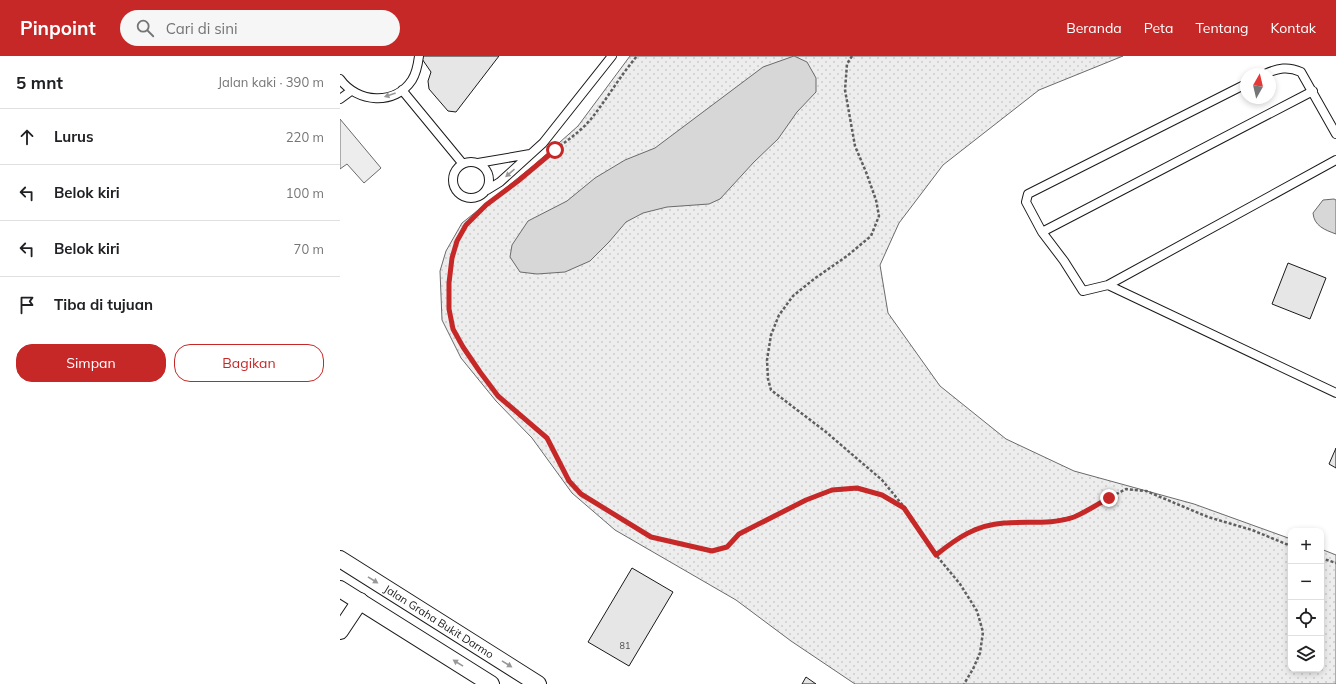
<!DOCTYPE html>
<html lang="id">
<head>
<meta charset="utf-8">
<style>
	body { margin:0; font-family:Mulish,sans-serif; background:#f6f6f6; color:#202124 }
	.controls { position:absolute; right:12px; bottom:12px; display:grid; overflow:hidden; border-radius:8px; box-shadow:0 2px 6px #0003 }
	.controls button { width:36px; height:36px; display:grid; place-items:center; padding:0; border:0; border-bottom:1px solid #e0e0e0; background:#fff; color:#202124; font:20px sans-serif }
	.compass { position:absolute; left:900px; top:12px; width:36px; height:36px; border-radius:50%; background:#fff; box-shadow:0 2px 6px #0003; rotate:8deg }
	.stop { position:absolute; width:12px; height:12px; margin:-9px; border:3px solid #c62828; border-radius:50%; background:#fff }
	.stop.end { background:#c62828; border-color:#fff; box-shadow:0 1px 4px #0008 }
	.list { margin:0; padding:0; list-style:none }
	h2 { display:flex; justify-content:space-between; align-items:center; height:52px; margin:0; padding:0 16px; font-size:17px }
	h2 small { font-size:13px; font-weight:400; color:#757577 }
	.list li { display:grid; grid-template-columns:26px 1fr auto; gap:12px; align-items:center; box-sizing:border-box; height:56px; padding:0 16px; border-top:1px solid #e0e0e0 }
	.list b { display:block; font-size:15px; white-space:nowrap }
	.list em { font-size:13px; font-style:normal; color:#757577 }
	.actions { display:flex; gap:8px; padding:12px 16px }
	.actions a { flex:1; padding:9px 0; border:1px solid #c62828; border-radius:16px; text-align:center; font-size:14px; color:#c62828 }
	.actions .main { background:#c62828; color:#fff }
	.icon { flex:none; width:22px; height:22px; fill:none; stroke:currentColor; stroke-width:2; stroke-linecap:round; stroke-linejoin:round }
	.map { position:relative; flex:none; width:996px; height:628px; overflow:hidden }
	header { display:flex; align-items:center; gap:24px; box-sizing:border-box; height:56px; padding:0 20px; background:#c62828; color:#fff }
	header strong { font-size:19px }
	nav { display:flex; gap:22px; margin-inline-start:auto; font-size:14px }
	.search { width:280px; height:36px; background:#f6f6f6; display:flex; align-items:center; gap:10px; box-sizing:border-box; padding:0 14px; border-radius:22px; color:#757577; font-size:15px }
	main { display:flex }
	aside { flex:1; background:#fff }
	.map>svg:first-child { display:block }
</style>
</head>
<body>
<header>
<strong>Pinpoint</strong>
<div class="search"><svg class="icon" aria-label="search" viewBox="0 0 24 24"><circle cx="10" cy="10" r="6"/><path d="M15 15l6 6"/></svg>Cari di sini</div>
<nav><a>Beranda</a><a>Peta</a><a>Tentang</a><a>Kontak</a></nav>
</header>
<main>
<aside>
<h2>5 mnt<small>Jalan kaki · 390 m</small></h2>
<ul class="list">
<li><svg class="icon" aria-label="ahead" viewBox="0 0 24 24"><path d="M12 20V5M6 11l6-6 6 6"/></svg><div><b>Lurus</b></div><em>220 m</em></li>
<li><svg class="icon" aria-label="left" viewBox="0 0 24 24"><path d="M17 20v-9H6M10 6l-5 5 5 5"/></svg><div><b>Belok kiri</b></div><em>100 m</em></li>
<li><svg class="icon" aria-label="left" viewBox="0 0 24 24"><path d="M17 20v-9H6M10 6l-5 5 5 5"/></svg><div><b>Belok kiri</b></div><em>70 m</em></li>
<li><svg class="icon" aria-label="arrive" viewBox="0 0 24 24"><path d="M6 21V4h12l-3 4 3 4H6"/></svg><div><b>Tiba di tujuan</b></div></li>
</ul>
<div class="actions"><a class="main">Simpan</a><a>Bagikan</a></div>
</aside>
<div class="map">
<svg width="996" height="628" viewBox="0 0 996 628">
	<defs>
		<pattern id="grass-dots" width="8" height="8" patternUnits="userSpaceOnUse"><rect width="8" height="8" fill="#ededed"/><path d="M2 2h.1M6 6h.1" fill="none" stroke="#cbcbcb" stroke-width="1.8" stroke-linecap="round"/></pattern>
	</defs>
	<rect width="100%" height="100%" fill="#fff"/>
	<path fill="url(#grass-dots)" stroke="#6a6a6a" d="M 290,0 L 783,0 L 699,34 L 603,109 L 559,167 L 540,209 L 548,257 L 600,330 L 666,383 L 734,415 L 854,448 L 951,483 L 951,613 L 981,613 L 981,493 L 996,499 L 996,628 L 515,628 L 451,585 L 396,544 L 275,474 L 232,437 L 192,382 L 156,345 L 121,302 L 102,264 L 100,215 L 106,195 L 122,167 L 193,110 L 238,70 Z"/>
	<path fill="#ededed" stroke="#6a6a6a" d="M 0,63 L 41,112 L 24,127 L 7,108 L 0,113 Z"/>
	<path fill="#d7d7d7" stroke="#6a6a6a" d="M 454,0 L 467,6 L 476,22 L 476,36 L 457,56 L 438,83 L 414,106 L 380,143 L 369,148 L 327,151 L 303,157 L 286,166 L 269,186 L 250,205 L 225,216 L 197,218 L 180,216 L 170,201 L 172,189 L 188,165 L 227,145 L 255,122 L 285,104 L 315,92 L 423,11 Z
		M 994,143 L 996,144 L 996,178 C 985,174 974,170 973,157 L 983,144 Z"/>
	<path fill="#e6e6e6" stroke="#1a1a1a" d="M 80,0 L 159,0 L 116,56 L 108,55 L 89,33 L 88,25 L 91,16 Z
		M 948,207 L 986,222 L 970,263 L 932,248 Z
		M 996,392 L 996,412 L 989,408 Z
		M 292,512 L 333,536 L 289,610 L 248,586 Z
		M 466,621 L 476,628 L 462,628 Z"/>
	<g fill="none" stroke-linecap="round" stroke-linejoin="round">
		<g stroke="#1a1a1a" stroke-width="10">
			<path id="lane" d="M 925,18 C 938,12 948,10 961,16 L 996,78
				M 0,23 C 17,47 55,50 72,24 C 77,16 78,8 79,0
				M 62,34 L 123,108
				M 0,43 L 11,35
				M 996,104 L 768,229 L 996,337
				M113 124a18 18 0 1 1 36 0a18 18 0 1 1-36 0Z
				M 138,107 L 190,98
				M 147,134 L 160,126 L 203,87 L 272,0
				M 702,176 L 973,35
				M 768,229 L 743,235 L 724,205 L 702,176 L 686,146 L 688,138 L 906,28"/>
		</g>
		<g stroke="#1a1a1a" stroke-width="18">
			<g id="street">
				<path id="s1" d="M 0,503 L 198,628"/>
				<path d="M 0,533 L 151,628"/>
				<path d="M 0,575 L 20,545"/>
			</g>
		</g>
		<path stroke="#5f5f5f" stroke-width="2.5" stroke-dasharray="3 2" stroke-linecap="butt" d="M 512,0 L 507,8 L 505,34 L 515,90 L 526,116 L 536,144 L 539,160 L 531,180 L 507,200 L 474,223 L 453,240 L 439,259 L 431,279 L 427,304 L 428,323 L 431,334 L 486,376 L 542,424 L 565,452 L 596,499 L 620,528 L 637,555 L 643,576 L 640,597 L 633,613 L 624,628
			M 216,93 C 228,84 241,75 251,63 C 267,43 280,20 297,0
			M 150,147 L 126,169 L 117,185 L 112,201 L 109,227 L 109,253 L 113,273 L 123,291 L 139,316 L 158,340 L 182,362 L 207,382 L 229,425 L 241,438 L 311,481 L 371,495 L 387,491 L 399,479 L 466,444 L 492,435 L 517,433 L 542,439 L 565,452
			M 596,499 L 617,483 L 634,473 L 663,467 L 712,465 L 733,461 L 786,433 L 806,435 L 868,461 L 912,474 L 951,490
			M 981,502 L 996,507"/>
		<use href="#lane" stroke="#fff" stroke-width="8"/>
		<use href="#street" stroke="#fff" stroke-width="16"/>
	</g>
	<defs><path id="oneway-solid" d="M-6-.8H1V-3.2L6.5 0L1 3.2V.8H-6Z"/></defs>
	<g fill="#989898">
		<use href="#oneway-solid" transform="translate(50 39) rotate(161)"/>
		<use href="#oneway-solid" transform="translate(170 117) rotate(139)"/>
		<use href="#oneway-solid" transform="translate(33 524) rotate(32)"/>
		<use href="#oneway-solid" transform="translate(118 607) rotate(-148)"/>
		<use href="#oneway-solid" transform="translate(167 608) rotate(32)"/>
	</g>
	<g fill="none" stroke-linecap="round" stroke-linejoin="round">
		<path stroke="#c62828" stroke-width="5" d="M 215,94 L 178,125 L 146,149 L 126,169 L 117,185 L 112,202 L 109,227 L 109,253 L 113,273 L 123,291 L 140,316 L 158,340 L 207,382 L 229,425 L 241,438 L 311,481 L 372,495 L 387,491 L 399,478 L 466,444 L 492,434 L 517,432 L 542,439 L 564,452 L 596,499 C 617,482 636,469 664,467 C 687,465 712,469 734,461 C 746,456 758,448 769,442"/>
	</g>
	<g text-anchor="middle" stroke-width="3" stroke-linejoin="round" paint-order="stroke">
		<g font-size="9" fill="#4d4d4d">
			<text x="285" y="593">81</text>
		</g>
		<g font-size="11" fill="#1a1a1a" stroke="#fff">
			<text dy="4" stroke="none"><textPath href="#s1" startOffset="117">Jalan Graha Bukit Darmo</textPath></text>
		</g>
	</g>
</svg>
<div class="controls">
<button>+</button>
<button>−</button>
<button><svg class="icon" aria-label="locate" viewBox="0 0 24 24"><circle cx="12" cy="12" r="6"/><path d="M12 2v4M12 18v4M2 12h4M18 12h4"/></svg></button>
<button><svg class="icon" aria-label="layers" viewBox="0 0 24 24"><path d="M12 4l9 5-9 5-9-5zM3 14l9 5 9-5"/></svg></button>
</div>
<svg class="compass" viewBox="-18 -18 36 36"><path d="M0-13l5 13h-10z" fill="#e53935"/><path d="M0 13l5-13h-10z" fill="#757577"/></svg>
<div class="stop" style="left:215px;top:94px"></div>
<div class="stop end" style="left:769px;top:442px"></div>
</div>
</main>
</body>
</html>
